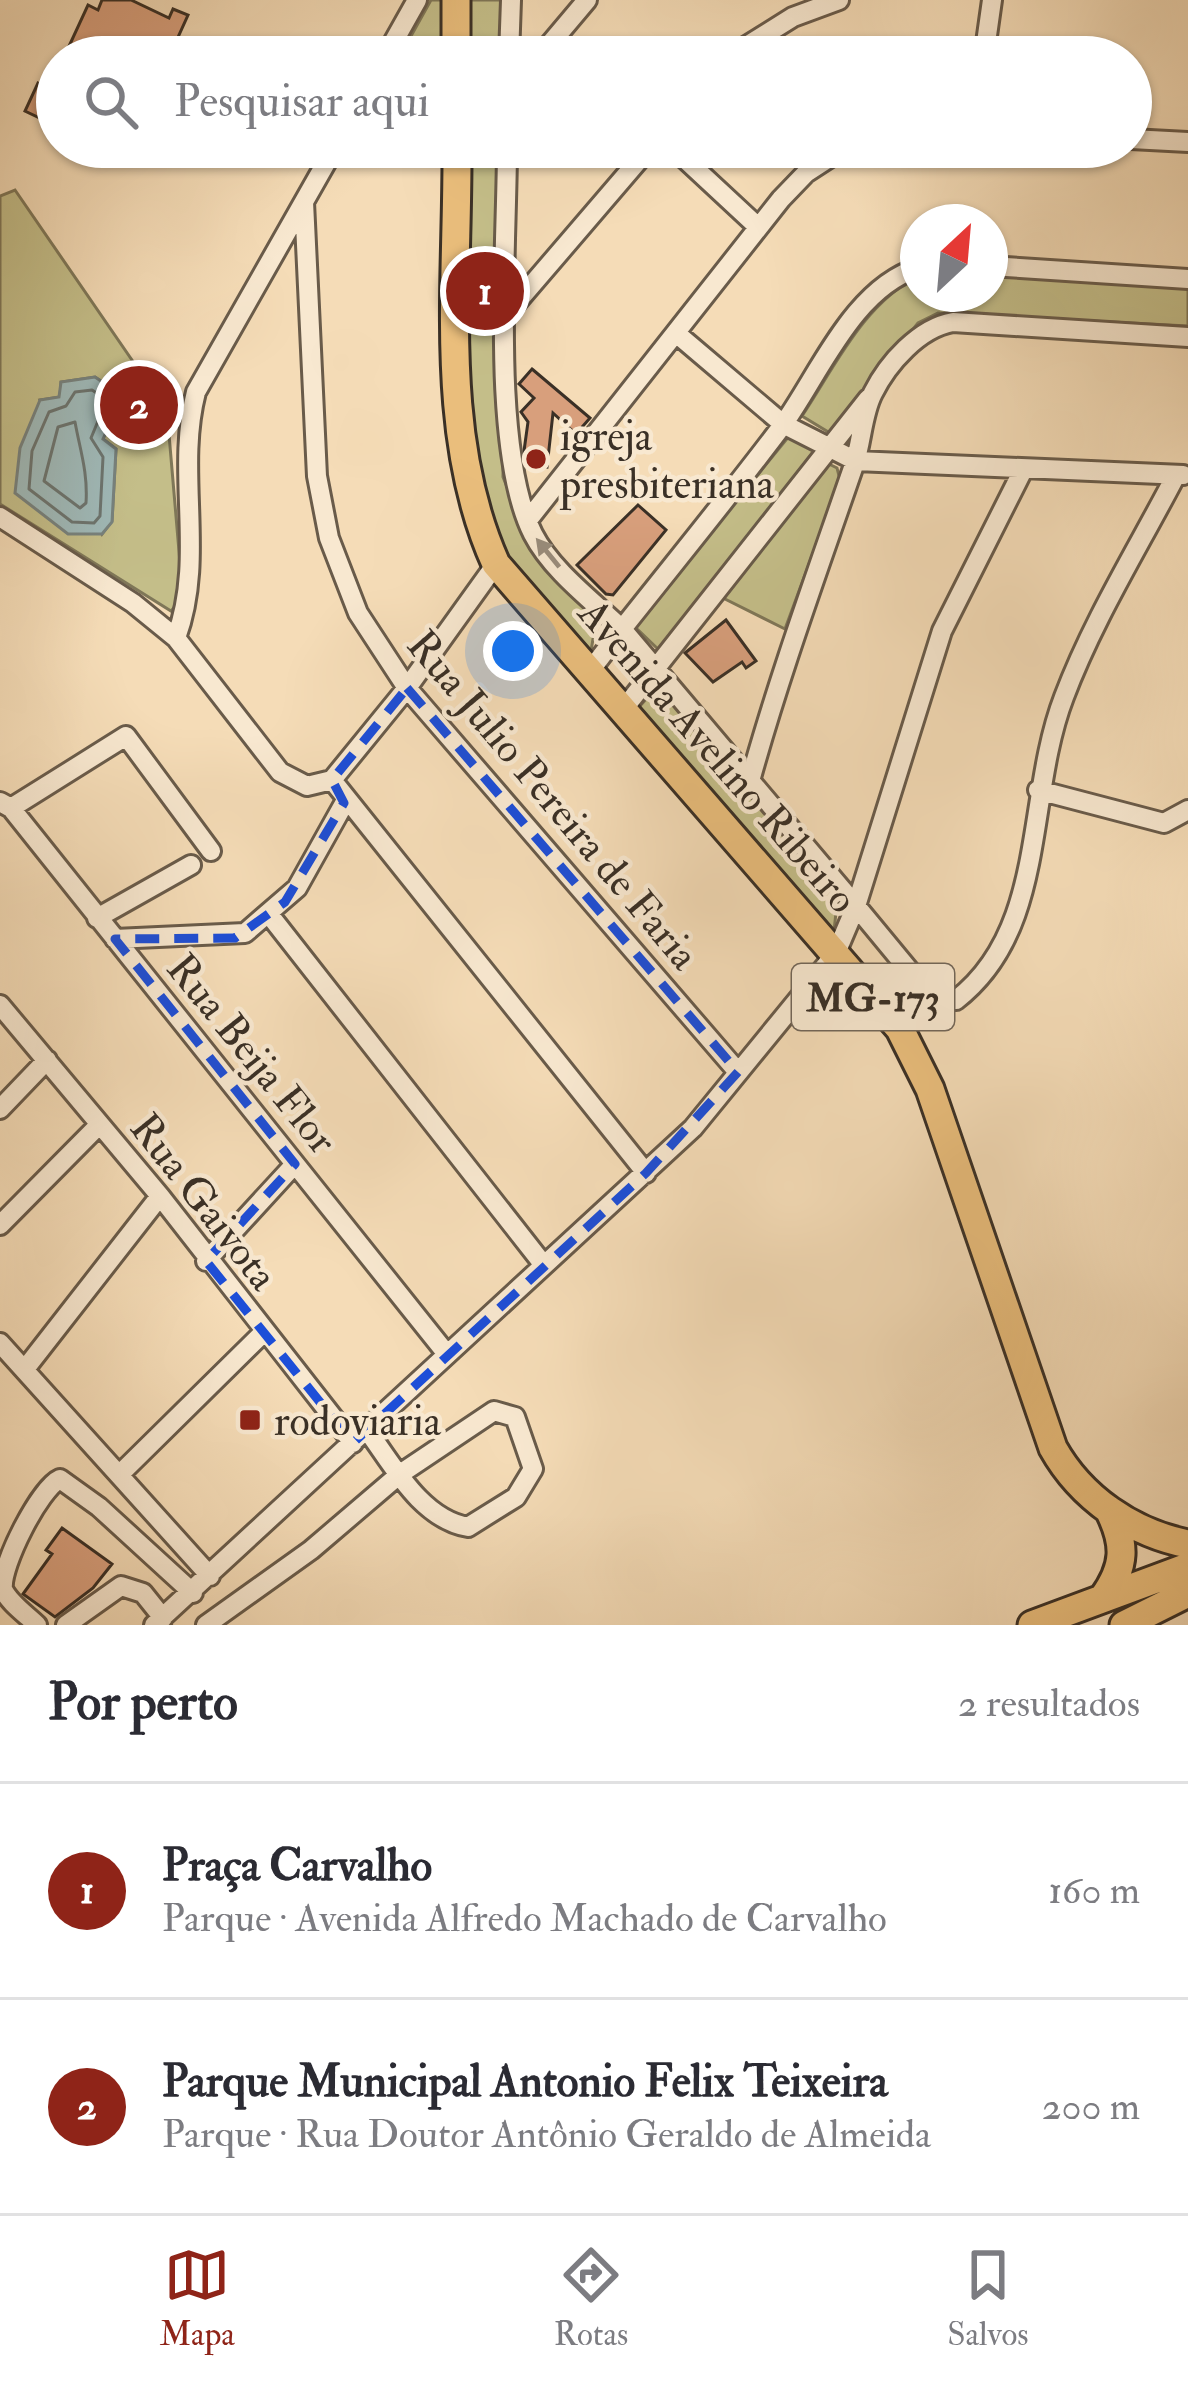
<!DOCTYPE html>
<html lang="pt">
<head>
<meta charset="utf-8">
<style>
	body { margin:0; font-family:"IM FELL Double Pica",serif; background:#f7f7f7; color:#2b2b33 }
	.compass { position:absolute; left:900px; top:204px; width:108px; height:108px; border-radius:50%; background:#fff; box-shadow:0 3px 9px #0004; rotate:26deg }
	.you { position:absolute; left:513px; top:651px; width:42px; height:42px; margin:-30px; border:9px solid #fff; border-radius:50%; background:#1a73e8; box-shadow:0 0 0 18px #1a73e833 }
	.badge { display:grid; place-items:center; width:78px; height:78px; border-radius:50%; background:#8f2418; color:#fff; font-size:39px; font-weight:700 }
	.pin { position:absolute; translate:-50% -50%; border:6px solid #fff; box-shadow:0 3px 12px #0006 }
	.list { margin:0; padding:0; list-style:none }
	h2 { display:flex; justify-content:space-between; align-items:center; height:156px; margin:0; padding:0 48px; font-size:51px }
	h2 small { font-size:39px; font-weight:400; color:#7c7c81 }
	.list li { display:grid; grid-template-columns:78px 1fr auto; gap:36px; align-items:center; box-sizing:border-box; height:216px; padding:0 48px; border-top:3px solid #e1e1e2 }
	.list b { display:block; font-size:45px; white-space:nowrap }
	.list p { margin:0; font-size:39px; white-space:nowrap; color:#7c7c81 }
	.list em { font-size:39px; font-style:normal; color:#7c7c81 }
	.icon { flex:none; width:66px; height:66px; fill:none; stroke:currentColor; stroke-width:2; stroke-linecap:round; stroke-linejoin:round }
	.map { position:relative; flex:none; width:1188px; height:1625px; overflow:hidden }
	.search { position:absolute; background:#fff; box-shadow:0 3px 9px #0004; left:36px; right:36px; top:36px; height:132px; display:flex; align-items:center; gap:30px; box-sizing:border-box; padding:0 42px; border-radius:66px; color:#7c7c81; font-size:45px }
	.sheet { height:588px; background:#fff }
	nav { display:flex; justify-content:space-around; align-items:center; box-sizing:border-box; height:168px; border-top:3px solid #e1e1e2; background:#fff; font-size:33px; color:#7c7c81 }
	nav a { display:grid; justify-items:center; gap:6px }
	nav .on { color:#8f2418 }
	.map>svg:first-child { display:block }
</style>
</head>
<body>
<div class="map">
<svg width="1188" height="1625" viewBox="0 0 1188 1625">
	<rect width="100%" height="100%" fill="#f5dcb7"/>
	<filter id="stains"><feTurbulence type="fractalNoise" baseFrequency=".00167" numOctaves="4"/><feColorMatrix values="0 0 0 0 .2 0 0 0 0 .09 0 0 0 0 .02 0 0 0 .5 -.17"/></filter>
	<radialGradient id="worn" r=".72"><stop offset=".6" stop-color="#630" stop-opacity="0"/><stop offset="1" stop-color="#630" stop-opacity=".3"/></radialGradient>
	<path fill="#c4be89" stroke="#7f7758" stroke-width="3" fill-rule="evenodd" d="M 431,0 L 443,0 L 447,51 L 406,45 Z
		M 467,0 L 504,0 L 503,57 L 467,57 Z
		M 468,147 L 503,147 L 503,477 L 531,547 L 596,621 L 591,651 C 558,615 520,581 498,538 C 452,447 469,252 468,147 Z
		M 15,190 L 167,411 L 183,598 L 171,611 L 0,504 L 0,196 ZM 95,377 L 114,390 L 115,412 L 103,439 L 116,449 L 112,521 L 102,534 L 40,400 L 60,397 L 61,382 Z
		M 990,273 L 1188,286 L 1188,326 L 938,313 L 918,323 L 830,433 L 802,416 C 836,365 863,305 918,276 L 918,294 L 990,294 Z
		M 790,435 L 815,450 L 659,650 L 634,626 Z
		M 829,464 L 837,468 L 840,480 L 785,629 L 723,598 L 817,469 Z
		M 658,686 L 664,686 L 838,894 L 834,931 L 639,707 Z"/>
	<path fill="#9fb9b8" stroke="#77827e" stroke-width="3" d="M 95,377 L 114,390 L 115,412 L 103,439 L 116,449 L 112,522 L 102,534 L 68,534 L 15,493 L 20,448 L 40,400 L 59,397 L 61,382 Z"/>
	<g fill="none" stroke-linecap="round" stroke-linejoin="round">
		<path stroke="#6c746f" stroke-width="3" d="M 92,390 L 101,396 L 103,409 L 91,438 L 103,457 L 100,516 L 94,523 L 72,522 L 29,489 L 32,451 L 49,412 L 66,406 L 75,392 Z
			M 75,422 C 80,450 88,472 86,503 L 80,508 L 44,481 L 58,427 Z"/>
	</g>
	<path fill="#d89f7c" stroke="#3a3026" stroke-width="3" d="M 102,0 L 131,0 L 169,18 L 173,9 L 188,15 L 169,57 L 147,48 L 143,57 L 64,57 L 88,5 L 98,10 Z
		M 38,83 L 57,92 L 57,116 L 50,112 L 46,121 L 25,111 Z
		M 532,369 L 590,418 L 576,434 L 553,413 L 547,467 L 527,465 L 524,451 L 528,422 L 521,412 L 534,398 L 519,384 Z
		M 638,505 L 666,530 L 613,595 L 606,594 L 577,565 Z
		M 726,620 L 756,661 L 746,668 L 742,662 L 713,682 L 685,653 Z
		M 62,1528 L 112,1564 L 93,1588 L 55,1617 L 23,1594 L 52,1554 L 46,1550 Z"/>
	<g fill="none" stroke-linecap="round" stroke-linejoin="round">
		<g stroke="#695b4a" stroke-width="24">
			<path id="minor" d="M 385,57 L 417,0
				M 509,57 L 511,0
				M 539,57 L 587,0
				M 729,57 L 793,17 L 839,0
				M 984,57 L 992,0
				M 1131,139 L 1188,142
				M 507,147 C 507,247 490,449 533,534 C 552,571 593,601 622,629 L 590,671
				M 672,147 L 758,227
				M 304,202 L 317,476 L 329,538 L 358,613 L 407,688 L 738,1072
				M 990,266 L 1188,279
				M 918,268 C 853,288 819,375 782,426 C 730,495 675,562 622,629 L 856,906 L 942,631 L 1023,470
				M 506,315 L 650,147
				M 677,334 L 783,424 L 856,461 L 1183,475
				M 0,517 L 133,603 L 176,638 L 280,772 L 307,786 L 332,780
				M 528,520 L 781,199 L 806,173 L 846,147
				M 176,638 C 206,557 175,473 196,392 L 335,147
				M 622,711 L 868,399
				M 332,780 L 646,1173
				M 332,780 L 407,688 L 496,564
				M 750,781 C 780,673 818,570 854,465 C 862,442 862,414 873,393 C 888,363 919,328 953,322 L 1188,337
				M 1038,790 L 1164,823 L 1188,810
				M 0,802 L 11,808 L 446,1353
				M 11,808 L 126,736 L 211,851
				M 268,913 L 543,1264
				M 97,918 L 191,865
				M 115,939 L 245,933 L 297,888 L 345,802
				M 0,1005 L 160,1196 L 353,1443
				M 0,1109 L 47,1060
				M 0,1225 L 99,1125
				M 206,1261 L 295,1164
				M 0,1343 L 210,1576
				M 25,1369 L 160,1196
				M 119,1475 L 263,1333
				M 37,1625 C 27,1615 9,1603 3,1589 C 0,1566 40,1488 60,1479 L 99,1507 L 193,1593
				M 66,1625 L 121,1586 L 143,1593 L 163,1618
				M 154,1625 L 693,1128 L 836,953 L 856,906 L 932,998 L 956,1000 C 1048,929 1025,798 1064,697 C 1093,620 1138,548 1176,475
				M 206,1625 L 311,1550 L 400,1474 L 494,1411 L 515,1417 L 533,1469 L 516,1497 L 468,1527 C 421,1519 393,1465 367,1430"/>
		</g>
		<g stroke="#3a3026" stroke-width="33">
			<path id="highway" d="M 456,0 L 456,57
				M 457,147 C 458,285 438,436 496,564 L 900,1029 L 930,1089 L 1053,1448 C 1081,1498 1132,1533 1188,1544
				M 1103,1598 C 1126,1566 1126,1544 1109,1510
				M 1032,1625 L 1188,1567
				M 1124,1625 L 1188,1593"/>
		</g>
		<use href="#minor" stroke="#f8e8d0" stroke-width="18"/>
		<use href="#highway" stroke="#eabe7c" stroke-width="27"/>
	</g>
	<defs><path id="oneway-solid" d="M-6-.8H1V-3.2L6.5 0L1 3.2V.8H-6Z" transform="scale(3)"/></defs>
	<use fill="#998c7b" href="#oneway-solid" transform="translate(548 553) rotate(-129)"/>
	<path fill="none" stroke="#1d4ed8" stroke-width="9" stroke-dasharray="24 15" stroke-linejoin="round" d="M 407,688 L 738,1072 L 646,1173 L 353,1443 L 206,1261 L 295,1164 L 115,939 L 235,938 L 285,902 L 344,803 L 332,780 Z"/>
	<g fill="#8f2418" stroke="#f8e8d0" stroke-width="4.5">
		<circle cx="536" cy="459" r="12"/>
		<rect x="238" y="1408" width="24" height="24" rx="6"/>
	</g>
	<g text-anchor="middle" stroke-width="9" stroke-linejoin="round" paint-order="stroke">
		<rect fill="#f8e8d0" stroke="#736759" stroke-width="3" x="792" y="964" width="162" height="66" rx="9"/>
		<g font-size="39" font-weight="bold" fill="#3a3026">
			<text x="873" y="1011">MG-173</text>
		</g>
		<g font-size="42" fill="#3a3026" stroke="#f8e8d0" text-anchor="start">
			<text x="560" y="450">igreja<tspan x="560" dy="48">presbiteriana</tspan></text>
			<text x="274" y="1435">rodoviaria</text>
		</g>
		<g font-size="42" fill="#3a3026" stroke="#f8e8d0">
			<text transform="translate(719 755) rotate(49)" y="15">Avenida Avelino Ribeiro</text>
			<text transform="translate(554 799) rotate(50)" y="15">Rua Julio Pereira de Faria</text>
			<text transform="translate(253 1053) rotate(51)" y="15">Rua Beija Flor</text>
			<text transform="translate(205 1201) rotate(52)" y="15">Rua Gaivota</text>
		</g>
	</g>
	<rect width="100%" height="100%" filter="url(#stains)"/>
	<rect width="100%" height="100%" fill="url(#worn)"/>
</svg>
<svg class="compass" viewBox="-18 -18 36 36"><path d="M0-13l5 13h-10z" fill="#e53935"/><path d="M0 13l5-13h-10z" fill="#7c7c81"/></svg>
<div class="you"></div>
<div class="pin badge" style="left:485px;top:291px">1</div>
<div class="pin badge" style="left:139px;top:405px">2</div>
<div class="search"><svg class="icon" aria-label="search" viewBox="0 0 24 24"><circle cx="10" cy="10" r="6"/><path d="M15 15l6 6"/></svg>Pesquisar aqui</div>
</div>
<section class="sheet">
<h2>Por perto<small>2 resultados</small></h2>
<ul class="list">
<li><span class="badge">1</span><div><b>Praça Carvalho</b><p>Parque · Avenida Alfredo Machado de Carvalho</p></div><em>160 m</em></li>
<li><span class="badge">2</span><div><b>Parque Municipal Antonio Felix Teixeira</b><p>Parque · Rua Doutor Antônio Geraldo de Almeida</p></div><em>200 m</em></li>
</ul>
</section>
<nav>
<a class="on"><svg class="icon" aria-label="map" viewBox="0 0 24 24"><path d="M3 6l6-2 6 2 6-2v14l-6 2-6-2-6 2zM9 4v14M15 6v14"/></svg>Mapa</a>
<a><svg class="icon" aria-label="directions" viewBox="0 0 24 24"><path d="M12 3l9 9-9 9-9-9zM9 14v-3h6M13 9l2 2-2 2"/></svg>Rotas</a>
<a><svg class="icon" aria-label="saved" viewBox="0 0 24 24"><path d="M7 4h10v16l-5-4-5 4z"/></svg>Salvos</a>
</nav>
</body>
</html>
